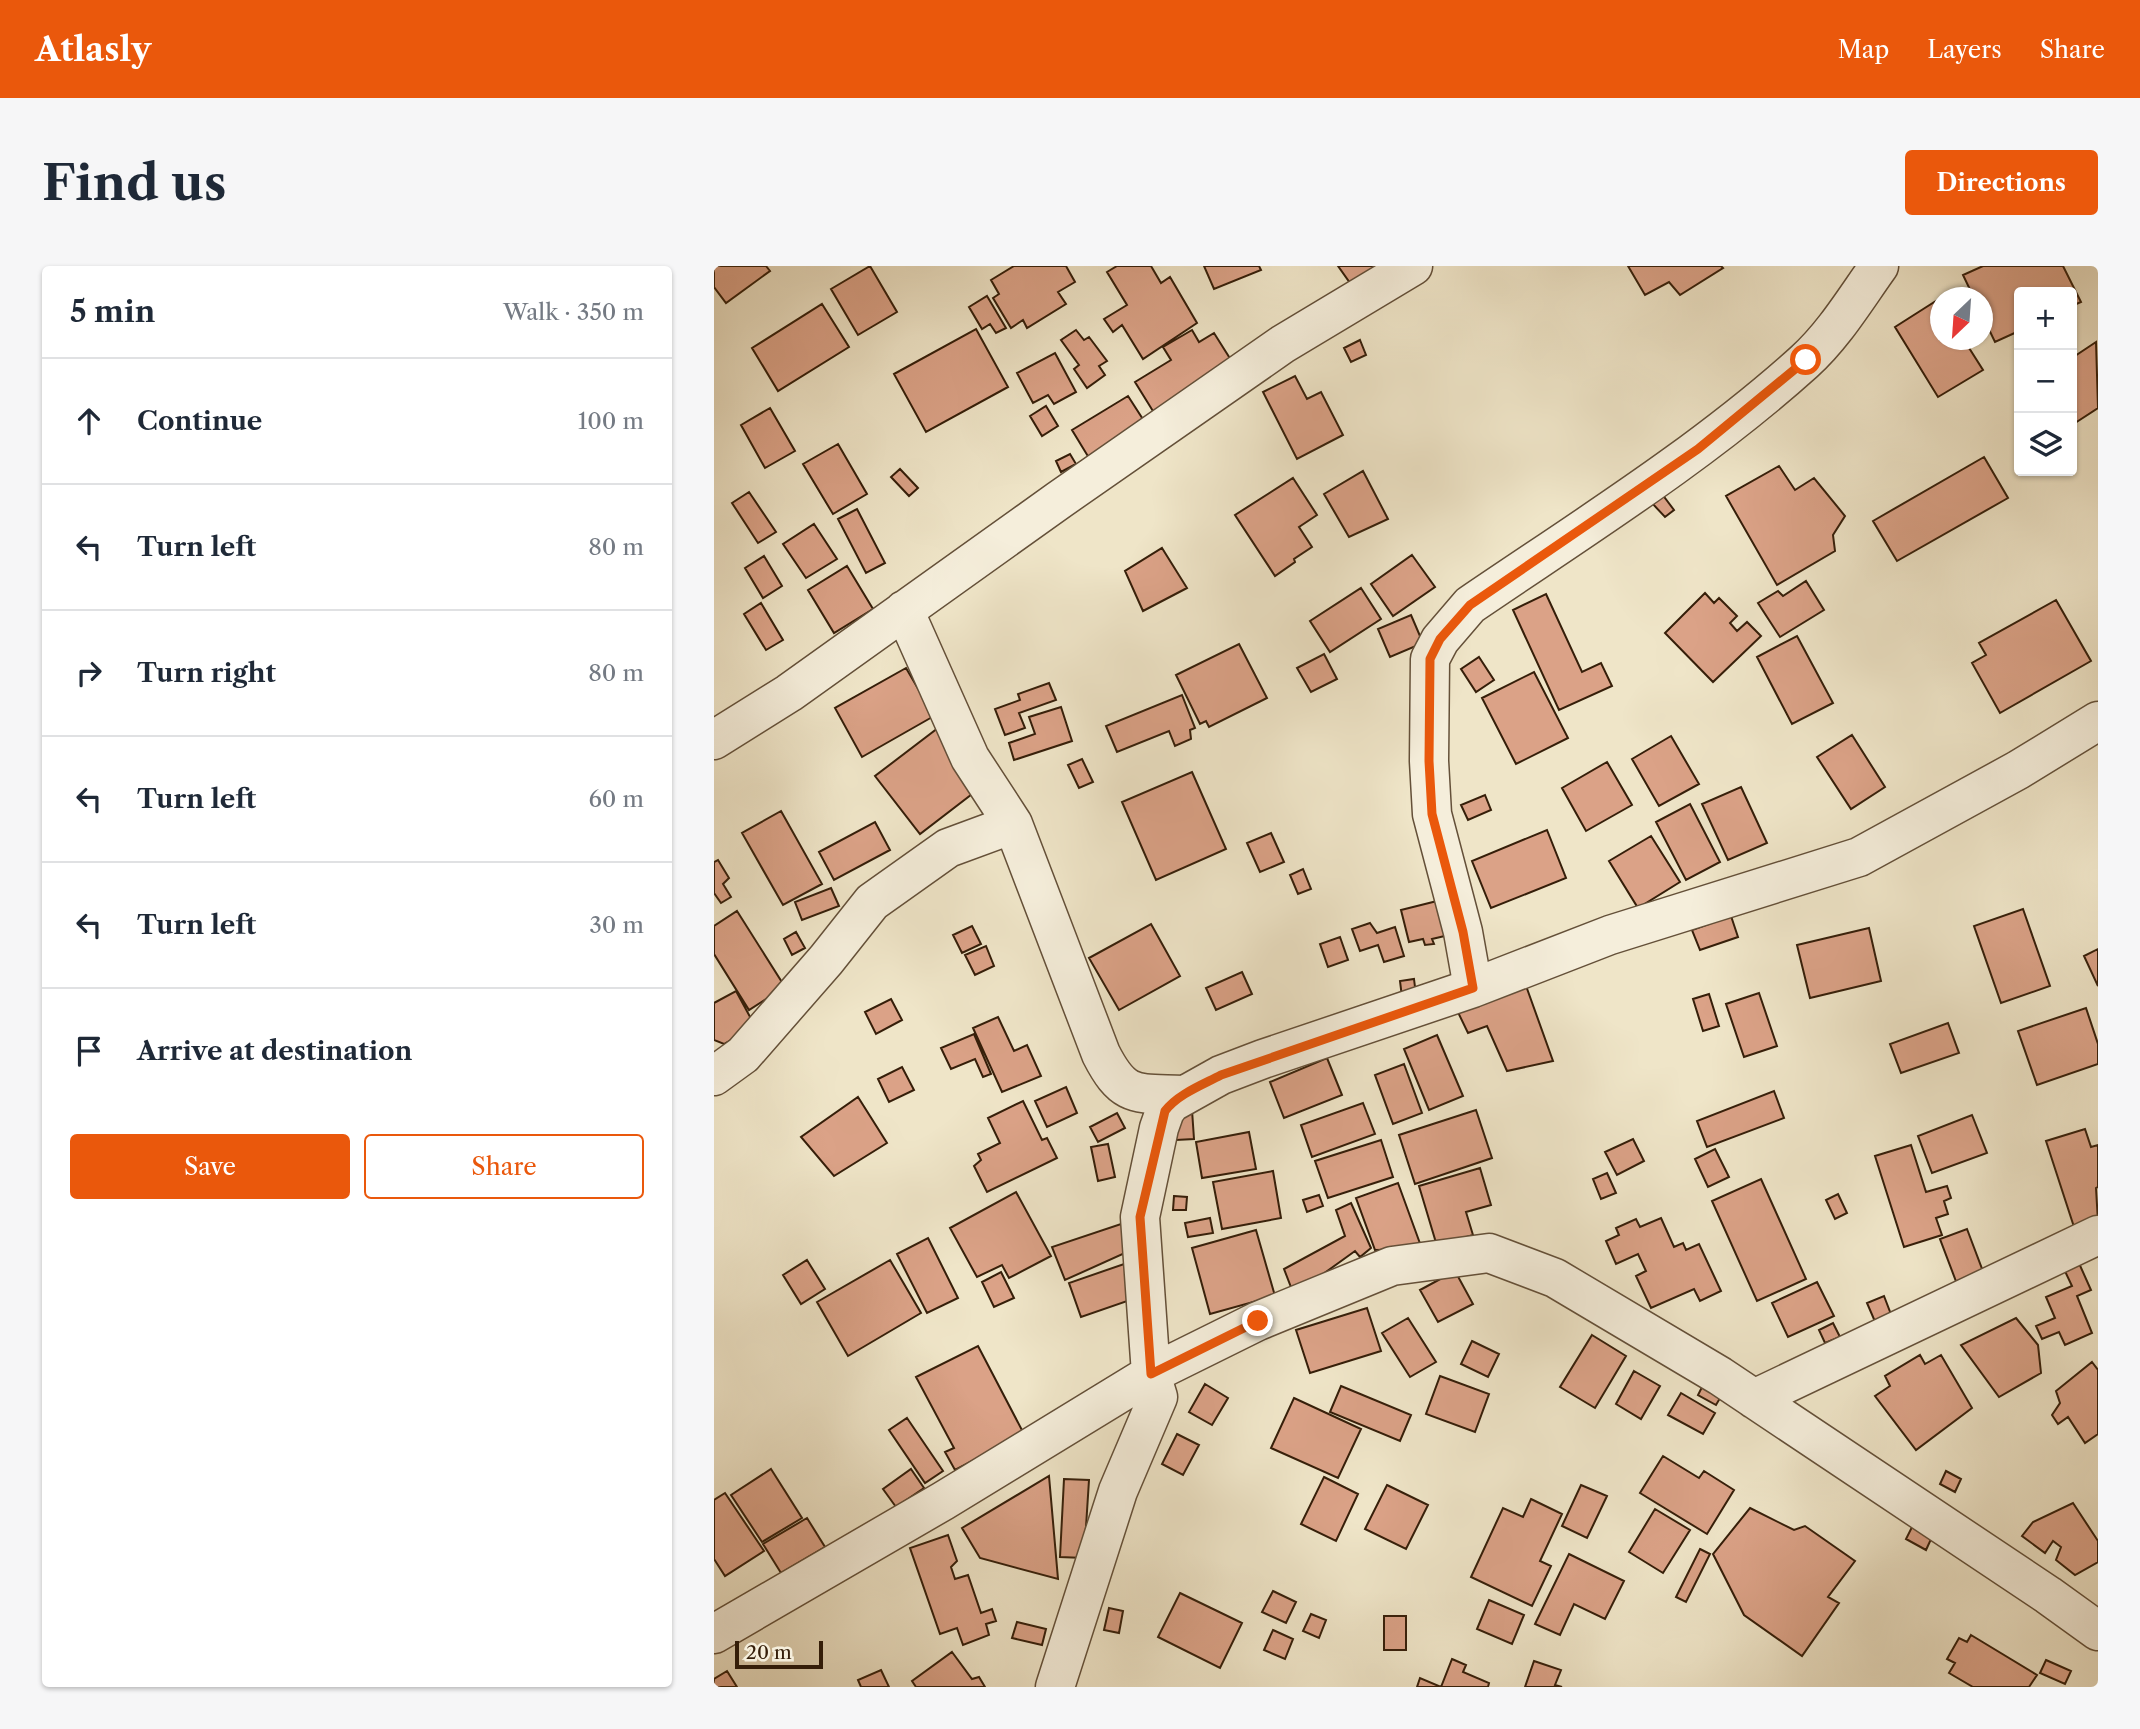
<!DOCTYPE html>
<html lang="en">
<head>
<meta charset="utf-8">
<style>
	body { margin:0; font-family:"Libre Caslon Text",serif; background:#f6f6f7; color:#1f2937 }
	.controls { position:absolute; right:21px; top:21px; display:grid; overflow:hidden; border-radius:7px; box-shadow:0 2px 5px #0004 }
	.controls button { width:63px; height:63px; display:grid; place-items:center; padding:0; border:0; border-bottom:2px solid #e0e1e3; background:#fff; color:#1f2937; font:35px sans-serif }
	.compass { position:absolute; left:1216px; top:21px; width:63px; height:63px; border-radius:50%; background:#fff; box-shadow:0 2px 5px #0004; rotate:205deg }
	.scale { position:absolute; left:21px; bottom:18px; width:88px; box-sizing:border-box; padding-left:7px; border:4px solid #351e09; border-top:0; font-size:19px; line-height:24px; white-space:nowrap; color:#351e09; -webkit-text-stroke:5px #f5eedb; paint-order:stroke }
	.stop { position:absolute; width:21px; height:21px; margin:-16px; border:5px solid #ea580c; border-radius:50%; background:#fff }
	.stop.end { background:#ea580c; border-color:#fff; box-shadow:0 2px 7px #0008 }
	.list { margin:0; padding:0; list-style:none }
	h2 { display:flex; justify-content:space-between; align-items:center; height:91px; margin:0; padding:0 28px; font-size:30px }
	h2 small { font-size:23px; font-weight:400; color:#747a83 }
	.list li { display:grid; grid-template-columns:46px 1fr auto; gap:21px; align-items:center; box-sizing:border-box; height:126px; padding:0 28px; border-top:2px solid #e0e1e3 }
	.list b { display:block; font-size:26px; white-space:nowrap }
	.list em { font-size:23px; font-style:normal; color:#747a83 }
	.actions { display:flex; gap:14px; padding:21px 28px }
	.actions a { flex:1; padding:16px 0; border:2px solid #ea580c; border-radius:7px; text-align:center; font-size:24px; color:#ea580c }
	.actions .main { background:#ea580c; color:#fff }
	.icon { flex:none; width:38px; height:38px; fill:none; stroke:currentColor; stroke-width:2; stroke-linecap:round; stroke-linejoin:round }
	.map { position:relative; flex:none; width:1384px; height:1421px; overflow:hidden; border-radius:7px }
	header { display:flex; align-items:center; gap:42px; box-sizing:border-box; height:98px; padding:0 35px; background:#ea580c; color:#fff }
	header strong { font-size:33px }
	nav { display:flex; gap:38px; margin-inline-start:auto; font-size:24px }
	.intro { display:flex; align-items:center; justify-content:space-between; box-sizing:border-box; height:168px; padding:0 42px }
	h1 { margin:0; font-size:49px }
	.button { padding:18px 32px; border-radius:7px; background:#ea580c; color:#fff; font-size:24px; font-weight:700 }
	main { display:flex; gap:42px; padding:0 42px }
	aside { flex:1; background:#fff; border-radius:7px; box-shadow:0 2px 5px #0004 }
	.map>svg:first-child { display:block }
</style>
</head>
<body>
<header>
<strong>Atlasly</strong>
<nav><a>Map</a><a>Layers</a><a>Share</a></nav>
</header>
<div class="intro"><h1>Find us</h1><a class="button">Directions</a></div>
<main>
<aside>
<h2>5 min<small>Walk · 350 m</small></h2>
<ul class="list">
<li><svg class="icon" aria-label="ahead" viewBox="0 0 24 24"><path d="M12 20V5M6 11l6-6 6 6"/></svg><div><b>Continue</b></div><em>100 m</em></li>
<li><svg class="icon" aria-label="left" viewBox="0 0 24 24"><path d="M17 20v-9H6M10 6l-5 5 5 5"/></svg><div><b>Turn left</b></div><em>80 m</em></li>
<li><svg class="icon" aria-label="right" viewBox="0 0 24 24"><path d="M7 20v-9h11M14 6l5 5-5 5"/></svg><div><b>Turn right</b></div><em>80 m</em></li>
<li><svg class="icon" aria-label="left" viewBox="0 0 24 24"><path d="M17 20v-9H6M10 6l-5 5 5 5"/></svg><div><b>Turn left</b></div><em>60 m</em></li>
<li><svg class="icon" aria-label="left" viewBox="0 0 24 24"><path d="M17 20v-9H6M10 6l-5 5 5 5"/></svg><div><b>Turn left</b></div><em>30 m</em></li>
<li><svg class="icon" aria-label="arrive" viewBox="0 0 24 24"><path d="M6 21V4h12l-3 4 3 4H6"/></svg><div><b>Arrive at destination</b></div></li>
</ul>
<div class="actions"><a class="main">Save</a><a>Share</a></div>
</aside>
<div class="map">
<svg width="1384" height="1421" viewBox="0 0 1384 1421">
	<rect width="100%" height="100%" fill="#efe5c8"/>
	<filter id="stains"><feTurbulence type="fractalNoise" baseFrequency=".00286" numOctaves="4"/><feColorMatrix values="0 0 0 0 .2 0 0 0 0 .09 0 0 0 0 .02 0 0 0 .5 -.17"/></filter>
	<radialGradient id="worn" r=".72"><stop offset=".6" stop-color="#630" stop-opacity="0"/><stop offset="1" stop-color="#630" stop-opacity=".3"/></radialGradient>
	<path fill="#dba287" stroke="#351e09" stroke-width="2" d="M 0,0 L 52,0 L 56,5 L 12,37 L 0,21 Z
		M 156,0 L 183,46 L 144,69 L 117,23 Z
		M 300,0 L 352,0 L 361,16 L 344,26 L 352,38 L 313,62 L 309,54 L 297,62 L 279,32 L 285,28 L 277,14 Z
		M 403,0 L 437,0 L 447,17 L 456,11 L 483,57 L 429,93 L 408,59 L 399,66 L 390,53 L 413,39 L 393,6 Z
		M 490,0 L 545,0 L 547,4 L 500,23 Z
		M 624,0 L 668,0 L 641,24 Z
		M 914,0 L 1007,0 L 1009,2 L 966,29 L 955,16 L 931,29 Z
		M 1269,0 L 1349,0 L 1367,36 L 1358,40 L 1358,26 L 1305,26 L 1305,65 L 1281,76 L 1268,49 L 1268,32 L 1260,32 L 1249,9 Z
		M 273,30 L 292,62 L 282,67 L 276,58 L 268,63 L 255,41 Z
		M 1225,33 L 1226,74 L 1250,74 L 1269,104 L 1224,131 L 1181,61 Z
		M 108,38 L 135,81 L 64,125 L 38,82 Z
		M 262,63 L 294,121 L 212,166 L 180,108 Z
		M 362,64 L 370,74 L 375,71 L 393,95 L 385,100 L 391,109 L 373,122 L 360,103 L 365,99 L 347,74 Z
		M 478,64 L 485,76 L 500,67 L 522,102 L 442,150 L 421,116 L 457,94 L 449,81 Z
		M 646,74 L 652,89 L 637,96 L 630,82 Z
		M 1382,76 L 1384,142 L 1358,159 L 1358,92 Z
		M 341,87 L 362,126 L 340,138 L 334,129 L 319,137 L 303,107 Z
		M 581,110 L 593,133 L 607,126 L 629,169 L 583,193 L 549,126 Z
		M 414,130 L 432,158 L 375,192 L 358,164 Z
		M 332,140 L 344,160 L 328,170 L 316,150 Z
		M 56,142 L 81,185 L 51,202 L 27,159 Z
		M 124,178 L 153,228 L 119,248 L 89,198 Z
		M 356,188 L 362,198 L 347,206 L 342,195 Z
		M 1270,191 L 1294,232 L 1183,295 L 1159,255 Z
		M 1065,200 L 1081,224 L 1100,212 L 1131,250 L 1119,269 L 1121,285 L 1063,319 L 1012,230 Z
		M 186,203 L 204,222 L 195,230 L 177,211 Z
		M 649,205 L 674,253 L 635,271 L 610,228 Z
		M 579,212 L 603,249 L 585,261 L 598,281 L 580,293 L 581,296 L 561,310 L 521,249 Z
		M 35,226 L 62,266 L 44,277 L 18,237 Z
		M 948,228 L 960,244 L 951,251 L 937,236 Z
		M 143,243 L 171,297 L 152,307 L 124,253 Z
		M 100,258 L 123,293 L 92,312 L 69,278 Z
		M 448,282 L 473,322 L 429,345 L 411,305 Z
		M 698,289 L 721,321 L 679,350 L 657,318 Z
		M 50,290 L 68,320 L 49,332 L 31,302 Z
		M 133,300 L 159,343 L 120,367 L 94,324 Z
		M 1092,315 L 1110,344 L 1066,371 L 1044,337 L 1064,325 L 1069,330 Z
		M 647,322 L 667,353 L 616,386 L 596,355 Z
		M 991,327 L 1000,337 L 1005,332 L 1023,350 L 1016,357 L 1023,365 L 1033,356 L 1047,370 L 999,416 L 951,367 Z
		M 832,328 L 868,406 L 887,397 L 898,420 L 845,444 L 799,344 Z
		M 1342,334 L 1377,395 L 1286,447 L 1258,397 L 1272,389 L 1265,377 Z
		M 47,337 L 69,374 L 52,384 L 30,348 Z
		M 697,349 L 709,377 L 676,391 L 664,363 Z
		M 1083,370 L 1119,437 L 1078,458 L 1043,391 Z
		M 525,378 L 553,432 L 495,461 L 492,455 L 486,458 L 462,409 Z
		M 610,388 L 623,413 L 597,426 L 583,402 Z
		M 765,391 L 780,414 L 762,426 L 747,403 Z
		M 192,402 L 220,450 L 148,491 L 121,442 Z
		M 820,406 L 854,472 L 802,498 L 768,432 Z
		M 335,417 L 342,434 L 305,447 L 311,462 L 291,469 L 281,443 L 306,434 L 304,428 Z
		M 468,429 L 481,462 L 476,464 L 477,473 L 461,480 L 455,465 L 403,486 L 392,460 Z
		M 347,441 L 358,475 L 300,494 L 295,477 L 321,468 L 315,451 Z
		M 224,462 L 262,525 L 206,568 L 161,510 Z
		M 1138,469 L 1171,521 L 1137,543 L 1103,491 Z
		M 957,470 L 985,518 L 945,540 L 918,493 Z
		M 368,493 L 379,516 L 365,522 L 354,499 Z
		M 893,496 L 918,539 L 872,565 L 848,522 Z
		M 478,506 L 512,583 L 442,614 L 408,536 Z
		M 1027,521 L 1053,577 L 1014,594 L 988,538 Z
		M 771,529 L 777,544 L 754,554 L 747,539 Z
		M 976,538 L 1006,596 L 972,614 L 942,556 Z
		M 67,545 L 108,618 L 69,639 L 28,567 Z
		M 161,556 L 176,584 L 120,614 L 105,586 Z
		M 833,564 L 852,612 L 777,642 L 758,595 Z
		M 557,567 L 570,596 L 546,606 L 533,577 Z
		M 937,570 L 966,616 L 924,642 L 895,595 Z
		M 4,594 L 15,612 L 9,618 L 17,631 L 7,637 L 0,627 L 0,596 Z
		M 589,603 L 597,623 L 584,628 L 576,609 Z
		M 117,622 L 125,640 L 88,654 L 81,636 Z
		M 727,634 L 735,669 L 718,673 L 720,678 L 711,679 L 709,673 L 695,676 L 687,644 Z
		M 1309,643 L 1336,720 L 1287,737 L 1260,660 Z
		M 23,645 L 71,721 L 35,744 L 0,688 L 0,660 Z
		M 1017,650 L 1024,671 L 986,684 L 978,664 Z
		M 656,657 L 663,667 L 681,661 L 690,690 L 670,696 L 664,679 L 646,685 L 638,663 Z
		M 437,658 L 466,710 L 405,744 L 375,692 Z
		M 258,660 L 267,678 L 248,687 L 239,669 Z
		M 1155,662 L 1167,715 L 1096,732 L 1083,679 Z
		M 82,666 L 91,682 L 78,689 L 70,673 Z
		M 626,671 L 634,694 L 614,701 L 606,678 Z
		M 272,680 L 280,700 L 261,709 L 251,689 Z
		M 1384,683 L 1384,720 L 1370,690 Z
		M 528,706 L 538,728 L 502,744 L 492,722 Z
		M 700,713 L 702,729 L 688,731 L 686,715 Z
		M 811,717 L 839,795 L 793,805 L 773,760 L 754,767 L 741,740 Z
		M 22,725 L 41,760 L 10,778 L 0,774 L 0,737 Z
		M 1045,727 L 1063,780 L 1030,791 L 1012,738 Z
		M 995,728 L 1005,760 L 989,765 L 979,733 Z
		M 177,733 L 188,754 L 162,768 L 151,746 Z
		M 1372,742 L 1384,778 L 1384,798 L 1323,819 L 1304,765 Z
		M 284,751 L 300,785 L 313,779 L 327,810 L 288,826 L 259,762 Z
		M 1234,757 L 1245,787 L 1187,807 L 1176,778 Z
		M 260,768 L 277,808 L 269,811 L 261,793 L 237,803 L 227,782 Z
		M 723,769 L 749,830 L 715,844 L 690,783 Z
		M 613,792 L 628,829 L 570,852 L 556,816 Z
		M 690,798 L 708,847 L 679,858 L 661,809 Z
		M 188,801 L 200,824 L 175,836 L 164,813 Z
		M 352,821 L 363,847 L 333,861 L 321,835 Z
		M 1060,825 L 1070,852 L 993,881 L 983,855 Z
		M 144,831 L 173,877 L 120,910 L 87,871 Z
		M 309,835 L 328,874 L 333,872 L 343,892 L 273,926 L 260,900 L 267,894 L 264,888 L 286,877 L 274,852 Z
		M 649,837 L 661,868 L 598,891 L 587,859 Z
		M 478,844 L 480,873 L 462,874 L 459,846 Z
		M 762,844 L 778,892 L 701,918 L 685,869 Z
		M 403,847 L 411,862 L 384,876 L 376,861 Z
		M 1258,849 L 1273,887 L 1218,907 L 1204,870 Z
		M 1371,863 L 1377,881 L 1384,879 L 1384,921 L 1382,922 L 1384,956 L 1361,964 L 1332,875 Z
		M 535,866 L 542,903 L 488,912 L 482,876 Z
		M 919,873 L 930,895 L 903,909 L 891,886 Z
		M 667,874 L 679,911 L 614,932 L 601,895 Z
		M 394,878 L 401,911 L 384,915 L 377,881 Z
		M 1197,879 L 1212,926 L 1233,920 L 1237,932 L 1230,935 L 1234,948 L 1222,952 L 1228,969 L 1190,981 L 1161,890 Z
		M 1001,883 L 1015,911 L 994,921 L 981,893 Z
		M 766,902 L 777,939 L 752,946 L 759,969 L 723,980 L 705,920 Z
		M 559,905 L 567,952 L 508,963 L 499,916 Z
		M 893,907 L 902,927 L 887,933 L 879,913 Z
		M 1047,913 L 1092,1013 L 1043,1035 L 998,935 Z
		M 684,917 L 708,983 L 661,984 L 642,932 Z
		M 302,926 L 337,990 L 295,1012 L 288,999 L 263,1011 L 236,962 Z
		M 1124,928 L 1133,947 L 1121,953 L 1112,934 Z
		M 605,929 L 609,940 L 593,946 L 589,934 Z
		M 460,930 L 473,931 L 472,944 L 459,944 Z
		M 637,937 L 657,982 L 646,991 L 641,985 L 580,1029 L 570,1003 L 631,970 L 622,944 Z
		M 496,952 L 499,967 L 474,971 L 471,957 Z
		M 947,952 L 960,981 L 969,977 L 972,984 L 985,978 L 1007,1025 L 986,1035 L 980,1023 L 937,1042 L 922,1010 L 932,1005 L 924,988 L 902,998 L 892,975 L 905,969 L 902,962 L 922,953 L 926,961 Z
		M 413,956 L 422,982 L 351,1014 L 338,981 Z
		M 1253,963 L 1270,1008 L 1243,1018 L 1226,973 Z
		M 542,964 L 561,1030 L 496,1048 L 478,982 Z
		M 214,972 L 244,1032 L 213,1047 L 183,988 Z
		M 93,994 L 111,1023 L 87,1038 L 69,1009 Z
		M 176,994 L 207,1047 L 134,1090 L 103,1036 Z
		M 1364,995 L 1377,1024 L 1363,1030 L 1378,1067 L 1351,1079 L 1345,1066 L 1328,1073 L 1322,1060 L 1341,1052 L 1332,1031 L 1358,1020 L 1349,1001 Z
		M 413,997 L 425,1031 L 367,1051 L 355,1017 Z
		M 741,1005 L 759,1038 L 724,1056 L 706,1024 Z
		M 287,1006 L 300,1032 L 280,1041 L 268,1016 Z
		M 1103,1016 L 1120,1050 L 1074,1071 L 1058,1037 Z
		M 1170,1030 L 1178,1051 L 1162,1058 L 1153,1037 Z
		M 653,1042 L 667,1085 L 596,1107 L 582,1064 Z
		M 694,1052 L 722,1096 L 696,1111 L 668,1067 Z
		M 1302,1052 L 1324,1079 L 1327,1107 L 1285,1131 L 1247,1079 Z
		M 1119,1057 L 1126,1071 L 1111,1077 L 1105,1064 Z
		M 878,1069 L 912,1090 L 881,1142 L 846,1121 Z
		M 758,1075 L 785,1088 L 774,1111 L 747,1098 Z
		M 264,1080 L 310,1168 L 241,1204 L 231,1186 L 240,1182 L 202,1111 Z
		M 1206,1089 L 1211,1098 L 1227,1089 L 1258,1142 L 1202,1184 L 1161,1130 L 1176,1120 L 1171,1110 Z
		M 1378,1096 L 1384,1104 L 1384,1168 L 1371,1177 L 1354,1151 L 1344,1158 L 1338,1149 L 1346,1137 L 1342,1125 Z
		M 920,1105 L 946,1120 L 927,1153 L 902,1138 Z
		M 726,1110 L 775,1128 L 761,1166 L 712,1148 Z
		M 990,1117 L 1009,1127 L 1002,1139 L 984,1129 Z
		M 491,1118 L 514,1132 L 498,1159 L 475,1146 Z
		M 627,1120 L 697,1149 L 686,1175 L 616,1146 Z
		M 967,1127 L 1001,1147 L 989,1168 L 954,1149 Z
		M 580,1132 L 647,1163 L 624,1212 L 557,1182 Z
		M 193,1152 L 229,1205 L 211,1217 L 175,1164 Z
		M 463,1168 L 485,1179 L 469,1209 L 448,1198 Z
		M 949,1190 L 985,1212 L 990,1205 L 1020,1224 L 993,1268 L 926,1227 Z
		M 57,1203 L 88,1252 L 48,1276 L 17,1229 Z
		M 197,1203 L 210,1222 L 182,1241 L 169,1223 Z
		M 1232,1205 L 1247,1213 L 1241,1226 L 1226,1218 Z
		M 335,1210 L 344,1313 L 266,1292 L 248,1262 Z
		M 610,1211 L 644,1228 L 622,1275 L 587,1258 Z
		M 350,1213 L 375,1214 L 370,1292 L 346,1291 Z
		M 673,1219 L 714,1239 L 692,1283 L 651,1263 Z
		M 867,1219 L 893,1230 L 873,1272 L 848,1260 Z
		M 11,1227 L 50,1285 L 11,1310 L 0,1293 L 0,1234 Z
		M 817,1233 L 848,1248 L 826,1295 L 837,1300 L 818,1340 L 757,1311 L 789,1242 L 809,1251 Z
		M 1359,1237 L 1384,1275 L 1384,1296 L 1361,1309 L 1342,1294 L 1347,1281 L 1339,1275 L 1331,1287 L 1308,1270 L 1319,1256 Z
		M 1036,1242 L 1080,1264 L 1091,1260 L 1141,1295 L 1114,1331 L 1125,1337 L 1088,1390 L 1030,1349 L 999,1288 Z
		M 941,1243 L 976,1264 L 949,1307 L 915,1286 Z
		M 93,1252 L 111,1281 L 67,1307 L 49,1278 Z
		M 1198,1261 L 1218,1271 L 1212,1284 L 1192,1273 Z
		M 234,1269 L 243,1295 L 237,1301 L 241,1313 L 254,1309 L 267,1347 L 278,1343 L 282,1355 L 272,1358 L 275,1369 L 249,1379 L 243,1362 L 226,1368 L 196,1282 Z
		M 986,1283 L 996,1288 L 972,1336 L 962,1331 Z
		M 855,1288 L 910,1315 L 891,1353 L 860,1338 L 846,1369 L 821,1358 Z
		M 559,1325 L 582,1336 L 572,1357 L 548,1346 Z
		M 466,1327 L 528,1357 L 506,1402 L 444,1371 Z
		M 775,1334 L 810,1349 L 798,1378 L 763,1363 Z
		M 395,1342 L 409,1345 L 405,1367 L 390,1364 Z
		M 597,1348 L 612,1354 L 605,1372 L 589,1365 Z
		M 670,1350 L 692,1350 L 692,1384 L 670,1384 Z
		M 303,1356 L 332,1363 L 328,1379 L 298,1372 Z
		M 559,1364 L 579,1373 L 571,1393 L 550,1384 Z
		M 1257,1369 L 1323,1409 L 1315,1421 L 1259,1421 L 1235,1407 L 1241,1397 L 1233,1393 L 1245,1372 L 1253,1376 Z
		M 238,1386 L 258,1413 L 265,1411 L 271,1421 L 202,1421 L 198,1415 Z
		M 738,1393 L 752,1399 L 749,1406 L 775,1417 L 774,1421 L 703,1421 L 706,1412 L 727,1421 Z
		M 1332,1394 L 1357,1405 L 1351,1418 L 1326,1407 Z
		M 820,1395 L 847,1404 L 841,1419 L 848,1421 L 811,1421 Z
		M 167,1404 L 175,1421 L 147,1421 L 144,1414 Z
		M 13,1405 L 23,1421 L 0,1421 L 0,1413 Z"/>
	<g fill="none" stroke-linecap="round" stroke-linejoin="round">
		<g stroke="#645039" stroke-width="41">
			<path id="minor" d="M 190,344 L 256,492 L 299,558
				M 0,474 L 75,427 L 345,234 L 569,78 L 699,0
				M 759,722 L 749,666 L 718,548 L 715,495 L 716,393 L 726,374 L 756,339 C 869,262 988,188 1090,96 C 1120,69 1142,32 1165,0
				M 0,810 L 29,789 L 112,694 L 158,636 L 234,582 L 299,558 L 387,788 C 410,833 422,827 469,829
				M 1040,1133 L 1384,969
				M 0,1368 L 229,1235 L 437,1108 L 544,1055 L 678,1000 L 775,987 L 841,1012 L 1006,1110 L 1334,1329 L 1384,1365
				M 341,1421 L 404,1225 L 444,1131 L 437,1108 L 426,951 L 445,862 L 451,845 L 457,837 L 507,809 L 549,793 L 759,722 L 896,669 L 1145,591 L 1304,504 L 1384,455"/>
		</g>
		<use href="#minor" stroke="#f5eedb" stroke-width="38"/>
	</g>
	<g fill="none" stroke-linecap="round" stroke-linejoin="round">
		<path stroke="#ea580c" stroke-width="9" d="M 544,1055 L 437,1108 L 426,951 L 451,845 C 464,828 488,819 507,809 L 759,722 L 749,666 L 718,548 L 715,495 L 716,393 L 726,373 L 756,339 L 984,183 L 1092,94"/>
	</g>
	<rect width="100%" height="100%" filter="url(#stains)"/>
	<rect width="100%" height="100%" fill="url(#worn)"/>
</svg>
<div class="controls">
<button>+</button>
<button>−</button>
<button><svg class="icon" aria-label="layers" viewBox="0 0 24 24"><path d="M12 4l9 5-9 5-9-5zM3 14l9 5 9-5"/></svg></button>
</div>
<svg class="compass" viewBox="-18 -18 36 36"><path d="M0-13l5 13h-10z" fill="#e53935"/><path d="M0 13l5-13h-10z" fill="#747a83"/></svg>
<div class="scale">20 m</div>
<div class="stop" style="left:1092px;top:94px"></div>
<div class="stop end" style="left:544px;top:1055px"></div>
</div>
</main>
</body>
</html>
